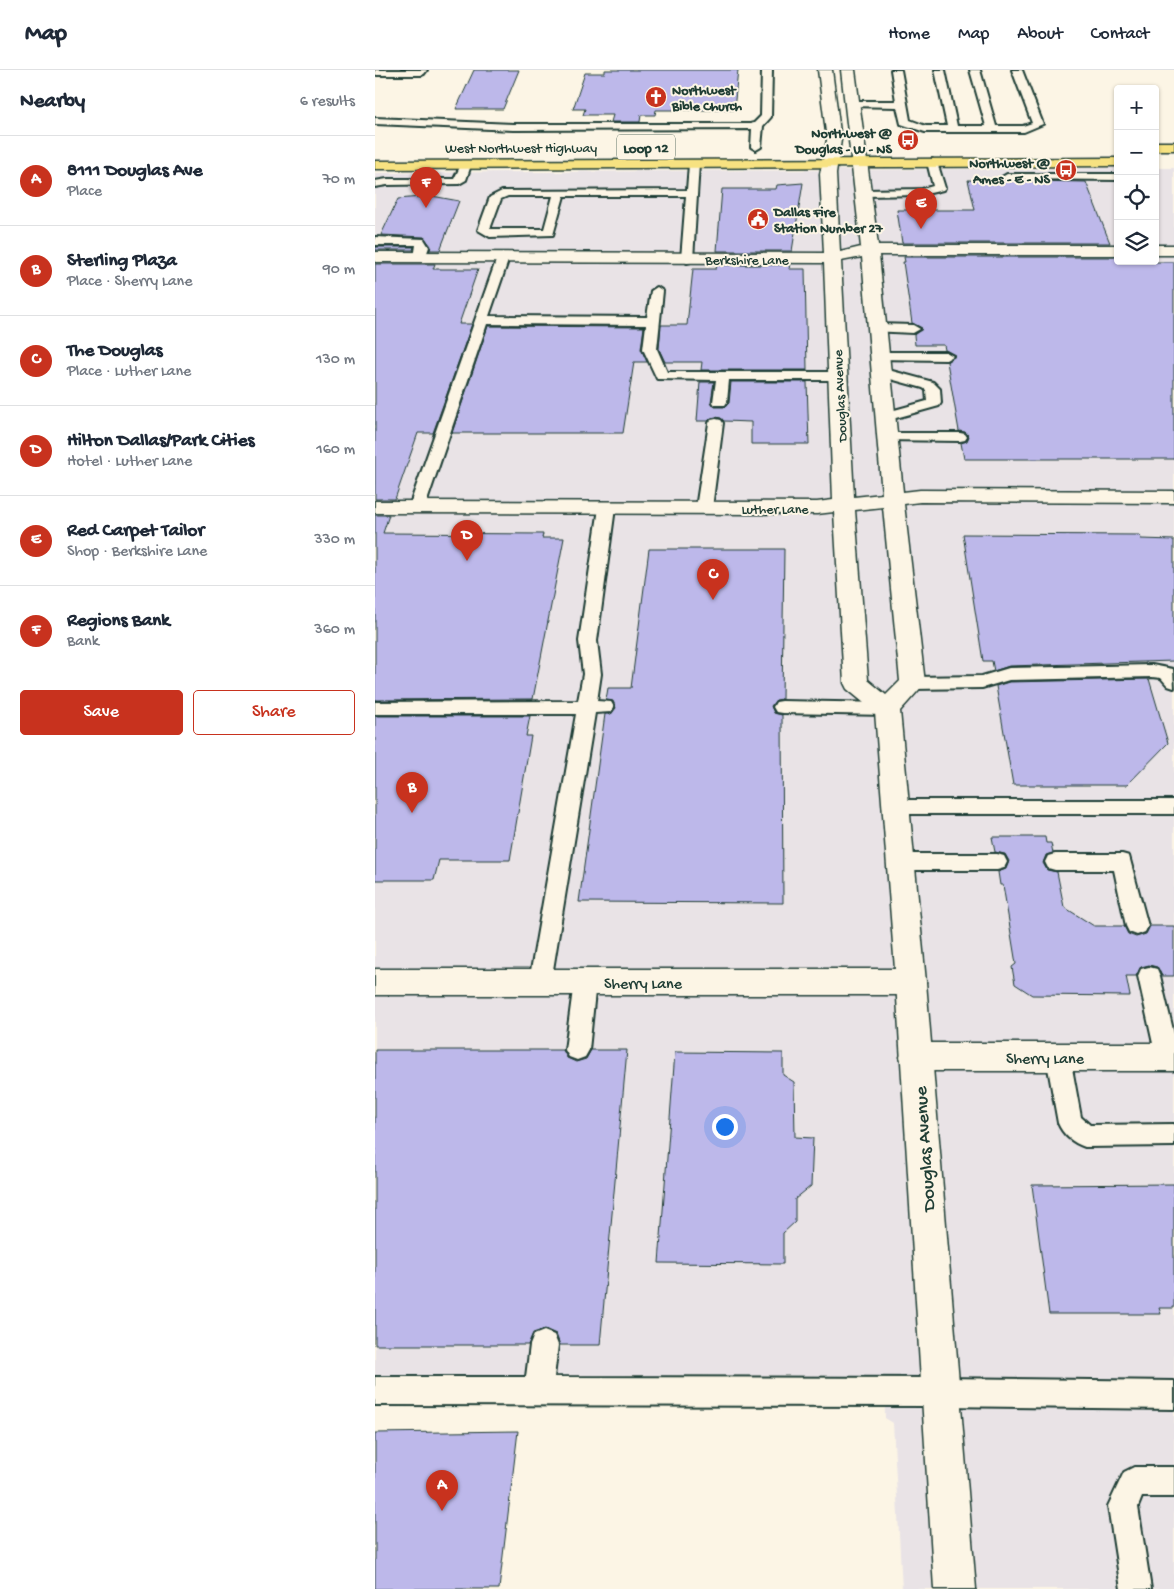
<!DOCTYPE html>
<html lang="en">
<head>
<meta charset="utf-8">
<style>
	body { margin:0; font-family:"Gochi Hand",sans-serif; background:#f2f2f3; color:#1f2937 }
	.controls { position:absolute; right:15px; top:15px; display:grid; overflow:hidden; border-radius:5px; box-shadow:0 1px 4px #0004 }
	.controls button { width:45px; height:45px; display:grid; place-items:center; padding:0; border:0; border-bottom:1px solid #e0e1e3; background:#fff; color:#1f2937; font:25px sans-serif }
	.you { position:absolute; left:349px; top:1056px; width:18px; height:18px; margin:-12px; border:4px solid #fff; border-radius:50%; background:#1a73e8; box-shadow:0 0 0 8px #1a73e833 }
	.badge { display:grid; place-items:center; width:32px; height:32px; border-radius:50%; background:#c8321e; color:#fff; font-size:16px; font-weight:700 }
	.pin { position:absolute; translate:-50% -41px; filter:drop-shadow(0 1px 2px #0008) }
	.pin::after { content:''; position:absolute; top:26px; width:18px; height:15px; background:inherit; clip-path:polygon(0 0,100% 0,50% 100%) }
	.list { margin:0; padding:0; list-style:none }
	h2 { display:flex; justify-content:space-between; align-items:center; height:65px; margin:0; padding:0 20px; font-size:21px }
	h2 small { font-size:16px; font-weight:400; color:#747a83 }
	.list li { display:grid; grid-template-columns:32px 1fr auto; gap:15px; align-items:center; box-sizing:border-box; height:90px; padding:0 20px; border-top:1px solid #e0e1e3 }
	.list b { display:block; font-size:19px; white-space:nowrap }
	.list p { margin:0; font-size:16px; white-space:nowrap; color:#747a83 }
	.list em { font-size:16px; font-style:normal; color:#747a83 }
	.actions { display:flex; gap:10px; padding:15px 20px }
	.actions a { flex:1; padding:11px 0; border:1px solid #c8321e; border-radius:5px; text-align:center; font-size:18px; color:#c8321e }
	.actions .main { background:#c8321e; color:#fff }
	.icon { flex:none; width:28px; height:28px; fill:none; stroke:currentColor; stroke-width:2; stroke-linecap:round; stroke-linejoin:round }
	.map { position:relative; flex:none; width:799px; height:1519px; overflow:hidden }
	header { display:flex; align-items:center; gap:30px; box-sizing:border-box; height:70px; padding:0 25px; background:#fff; border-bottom:1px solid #e0e1e3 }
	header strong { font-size:24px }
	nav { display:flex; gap:28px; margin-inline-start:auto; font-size:18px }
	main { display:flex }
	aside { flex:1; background:#fff }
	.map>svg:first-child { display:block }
</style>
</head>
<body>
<header>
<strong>Map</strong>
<nav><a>Home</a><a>Map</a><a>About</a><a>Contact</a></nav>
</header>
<main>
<aside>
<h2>Nearby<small>6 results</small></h2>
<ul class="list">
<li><span class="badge">A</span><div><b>8111 Douglas Ave</b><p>Place</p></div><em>70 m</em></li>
<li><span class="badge">B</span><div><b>Sterling Plaza</b><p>Place · Sherry Lane</p></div><em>90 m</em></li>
<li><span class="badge">C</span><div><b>The Douglas</b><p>Place · Luther Lane</p></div><em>130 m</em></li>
<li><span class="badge">D</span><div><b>Hilton Dallas/Park Cities</b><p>Hotel · Luther Lane</p></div><em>160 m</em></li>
<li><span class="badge">E</span><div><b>Red Carpet Tailor</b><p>Shop · Berkshire Lane</p></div><em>330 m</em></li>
<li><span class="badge">F</span><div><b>Regions Bank</b><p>Bank</p></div><em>360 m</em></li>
</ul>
<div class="actions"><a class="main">Save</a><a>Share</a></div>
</aside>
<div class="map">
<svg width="799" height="1519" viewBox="0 0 799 1519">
	<rect width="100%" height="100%" fill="#fcf5e5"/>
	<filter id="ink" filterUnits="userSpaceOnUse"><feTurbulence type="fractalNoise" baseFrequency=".02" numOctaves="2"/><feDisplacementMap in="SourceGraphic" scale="10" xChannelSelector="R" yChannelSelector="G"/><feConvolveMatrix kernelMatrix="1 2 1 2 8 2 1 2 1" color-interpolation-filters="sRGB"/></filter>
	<g filter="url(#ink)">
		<path fill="#e9e3e6" d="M 743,98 L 743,191 L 780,191 L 780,98 L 799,98 L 799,1519 L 527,1519 L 518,1353 L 510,1348 L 509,1306 L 0,1305 L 0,103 Z"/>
		<path fill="#bdb8ea" stroke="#1f3d34" d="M 99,0 L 144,0 L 128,39 L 81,39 Z
			M 230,0 L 363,0 L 359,40 L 281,40 L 280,45 L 266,45 L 265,52 L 236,52 L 238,45 L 208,45 L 210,39 L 198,39 L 210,3 L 230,3 Z
			M 593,110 L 711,112 L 735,173 L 527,173 L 522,140 L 600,140 Z
			M 428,113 L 417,181 L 342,181 L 347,119 L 401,119 L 402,115 Z
			M 57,126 L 84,131 L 65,180 L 55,180 L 56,176 L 49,167 L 6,165 L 23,129 Z
			M 1,177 L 39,177 L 38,180 L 0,180 Z
			M 529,187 L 741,187 L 743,192 L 799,192 L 799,389 L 589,389 L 586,373 L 592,371 L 594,366 L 590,362 L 584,361 L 572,292 L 580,285 L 570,280 L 569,275 L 540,275 L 539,265 L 547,258 L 537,253 L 528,192 L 530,192 Z
			M 0,194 L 60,194 L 58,199 L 103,199 L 84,254 L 97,254 L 58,363 L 43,363 L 20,429 L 0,429 Z
			M 342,195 L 415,195 L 414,199 L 430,199 L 432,300 L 326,300 L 327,292 L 290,292 L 284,279 L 286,255 L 312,255 L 318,199 L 341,199 Z
			M 113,256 L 269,257 L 266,279 L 272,292 L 259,292 L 248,363 L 77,363 Z
			M 325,312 L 339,312 L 336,332 L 340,337 L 350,337 L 354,333 L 356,312 L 432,312 L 434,374 L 376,374 L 376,352 L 349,351 L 346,348 L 341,347 L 336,348 L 333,351 L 322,351 Z
			M 0,445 L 14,445 L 8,463 L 168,464 L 167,468 L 189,468 L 158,629 L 0,630 Z
			M 588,464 L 765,465 L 766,469 L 799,470 L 799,591 L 634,596 L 619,601 L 617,591 L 608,591 Z
			M 274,479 L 409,479 L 407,629 L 401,630 L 396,636 L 399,643 L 407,645 L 408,833 L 204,832 L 230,644 L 236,644 L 241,638 L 238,631 L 231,630 L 233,618 L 256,618 Z
			M 774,609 L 793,673 L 752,715 L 638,715 L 621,616 L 634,612 Z
			M 0,646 L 155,646 L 151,666 L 156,666 L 135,790 L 64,790 L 59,810 L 0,810 Z
			M 617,767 L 670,767 L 671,773 L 676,773 L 678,783 L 671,785 L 668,793 L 672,800 L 682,802 L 689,837 L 719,856 L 749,856 L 753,864 L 761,867 L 771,864 L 775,856 L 799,856 L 799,906 L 787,906 L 782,897 L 774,895 L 766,897 L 761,906 L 751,906 L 755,926 L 657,925 L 640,914 L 637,897 L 641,894 L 628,815 L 625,815 L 623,802 L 631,799 L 634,791 L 630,784 L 620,782 Z
			M 0,980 L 188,980 L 192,988 L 201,992 L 211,989 L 216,980 L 252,980 L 225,1275 L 185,1275 L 181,1264 L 170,1259 L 158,1263 L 153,1275 L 0,1275 Z
			M 300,982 L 408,983 L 408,1005 L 419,1012 L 420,1067 L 438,1068 L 436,1116 L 420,1129 L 420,1152 L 408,1163 L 408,1194 L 284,1193 Z
			M 799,1114 L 799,1238 L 784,1238 L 786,1244 L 674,1244 L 657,1115 Z
			M 143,1361 L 124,1519 L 0,1519 L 0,1363 Z"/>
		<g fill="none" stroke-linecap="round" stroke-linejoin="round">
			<g stroke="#1f3d34" stroke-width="4">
				<path id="service" d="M 0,0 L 52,0 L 49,4 L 46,5 L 0,5 Z
					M 387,0 L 397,0 L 396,47 L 388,56 L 386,77 L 381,80 L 376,77 L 377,59 L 138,60 L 0,54 L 0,48 L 138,54 L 375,54 L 379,53 L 386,46 Z
					M 516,0 L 526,0 L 535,50 L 551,56 L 572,56 L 560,0 L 570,0 L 582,56 L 611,56 L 595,0 L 605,0 L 621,56 L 648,56 L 657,53 L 637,0 L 647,0 L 668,54 L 649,62 L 550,62 L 526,54 L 522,37 L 472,36 L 471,34 L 476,31 L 521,31 Z
					M 557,89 L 562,92 L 570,118 L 568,120 L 547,125 L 489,126 L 483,123 L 489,120 L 547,119 L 558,116 L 552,92 Z
					M 319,91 L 324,94 L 318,189 L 316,192 L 312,193 L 306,189 L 311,126 L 189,126 L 178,165 L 115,167 L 103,160 L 115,127 L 127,121 L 312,120 L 314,94 ZM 133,126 L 178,126 L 169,159 L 115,159 L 126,129 Z
					M 91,92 L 96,95 L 91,110 L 84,114 L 12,115 L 0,117 L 0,111 L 12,109 L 79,109 L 87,93 Z
					M 632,104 L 743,104 L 743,110 L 628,109 L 627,107 Z
					M 0,167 L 49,169 L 54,177 L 49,191 L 41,191 L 39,188 L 41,175 L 0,175 Z
					M 128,184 L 134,188 L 114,246 L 272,247 L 276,221 L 282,217 L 288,221 L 282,279 L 292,302 L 463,302 L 470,306 L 463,310 L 354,310 L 352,332 L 350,335 L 340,335 L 338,332 L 341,310 L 282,309 L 268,279 L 271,255 L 112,254 L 50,437 L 47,440 L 37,440 L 34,437 L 122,188 Z
					M 502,254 L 538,255 L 545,259 L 538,263 L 497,261 L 495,258 Z
					M 504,282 L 571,282 L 578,286 L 571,290 L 499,289 L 497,286 L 499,283 Z
					M 506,298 L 558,312 L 565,319 L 566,333 L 564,336 L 510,351 L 505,350 L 503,347 L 505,344 L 552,331 L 551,320 L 548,318 L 501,305 L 499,302 Z
					M 341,349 L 346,350 L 348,353 L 337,438 L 334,441 L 324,441 L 321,438 L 334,353 L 336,350 Z
					M 512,363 L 585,363 L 590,364 L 592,367 L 590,370 L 585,371 L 507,370 L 505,367 L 507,364 Z
					M 232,433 L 237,435 L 240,438 L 222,571 L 226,604 L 222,631 L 236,632 L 239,637 L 236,642 L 220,643 L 176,912 L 173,919 L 165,921 L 157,919 L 154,912 L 201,644 L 0,644 L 0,632 L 203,631 L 208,604 L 204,571 L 224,438 L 227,435 Z
					M 777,595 L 798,599 L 799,618 L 793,616 L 786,608 L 777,607 L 634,610 L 607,618 L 538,619 L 532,617 L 529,613 L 532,609 L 538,607 L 607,606 L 634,598 Z
					M 407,631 L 512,633 L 518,634 L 521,639 L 518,644 L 512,645 L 407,643 L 401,642 L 398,637 L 401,632 Z
					M 520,730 L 799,730 L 799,744 L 520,744 L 513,742 L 510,737 L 513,732 Z
					M 526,784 L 622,784 L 629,786 L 632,792 L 629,798 L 622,800 L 526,800 L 519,798 L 516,792 L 519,786 Z
					M 680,784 L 747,784 L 754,786 L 773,856 L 770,862 L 762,865 L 754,862 L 751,856 L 739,800 L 680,800 L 673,798 L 670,792 L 673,786 Z
					M 774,897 L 782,899 L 785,906 L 799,964 L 799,995 L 793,997 L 785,994 L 781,987 L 763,906 L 766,899 Z
					M 210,903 L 218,905 L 221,912 L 214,980 L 210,987 L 202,990 L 194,987 L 190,980 L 199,912 L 202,905 Z
					M 683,977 L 691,980 L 695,987 L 706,1047 L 715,1055 L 799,1054 L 799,1076 L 710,1077 C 698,1073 688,1065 683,1053 L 671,987 L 675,980 Z
					M 169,1261 L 179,1265 L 183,1275 L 179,1307 L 566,1308 L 799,1311 L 799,1339 L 566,1336 L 0,1335 L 0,1307 L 151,1307 L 155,1275 L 159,1265 Z
					M 759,1397 L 799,1397 L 799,1427 L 767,1427 L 763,1437 L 776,1519 L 746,1519 L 733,1436 L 749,1402 Z"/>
			</g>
			<g stroke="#1f3d34" stroke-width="3">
				<path id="minor" d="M 0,899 L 536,899 L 547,903 L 551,912 L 547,921 L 536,925 L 0,925 Z
					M 541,973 L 799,973 L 799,1001 L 541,1001 L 530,997 L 525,987 L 530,977 Z"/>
			</g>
			<g stroke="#1f3d34" stroke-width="3">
				<path id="tertiary" d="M 443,0 L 457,0 L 466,70 L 461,104 L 465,182 L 486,177 L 466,0 L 480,0 L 503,175 L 743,175 L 743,185 L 504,185 L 528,422 L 545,420 L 799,421 L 799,433 L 545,432 L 529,434 L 550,613 L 525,641 L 551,912 L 601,1519 L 559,1519 L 521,912 L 500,642 L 472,619 L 469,613 L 459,442 L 442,444 L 0,443 L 0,431 L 442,432 L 458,430 L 449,193 L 0,192 L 0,182 L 449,183 L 445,104 L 452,70 ZM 487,187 L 507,424 L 479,427 L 466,191 ZM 508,437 L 525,611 L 511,625 L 493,610 L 480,440 Z
					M 780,175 L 799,175 L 799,185 L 780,185 Z"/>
			</g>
			<g stroke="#1f3d34" stroke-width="3">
				<path id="primary" d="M 780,72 L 799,72 L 799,80 L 780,80 Z
					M 743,88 L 743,96 L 0,99 L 0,91 Z"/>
			</g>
			<use href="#service" fill="#fcf5e5" fill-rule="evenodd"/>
			<use href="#minor" fill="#fcf5e5" fill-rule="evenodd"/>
			<use href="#tertiary" fill="#fcf5e5" fill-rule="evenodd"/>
			<use href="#primary" fill="#f7e281" fill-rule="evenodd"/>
		</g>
	</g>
	<defs>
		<g id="church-disc" transform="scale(1.125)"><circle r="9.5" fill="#c8321e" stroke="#fcf5e5"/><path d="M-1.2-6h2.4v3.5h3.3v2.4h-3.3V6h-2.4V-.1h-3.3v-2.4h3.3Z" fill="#fff"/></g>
		<g id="bus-disc" transform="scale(1.125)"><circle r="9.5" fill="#c8321e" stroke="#fcf5e5"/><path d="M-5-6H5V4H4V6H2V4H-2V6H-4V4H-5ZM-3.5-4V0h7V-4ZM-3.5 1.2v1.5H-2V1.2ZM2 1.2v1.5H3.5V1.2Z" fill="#fff"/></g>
		<g id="civic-disc" transform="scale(1.125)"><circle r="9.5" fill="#c8321e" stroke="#fcf5e5"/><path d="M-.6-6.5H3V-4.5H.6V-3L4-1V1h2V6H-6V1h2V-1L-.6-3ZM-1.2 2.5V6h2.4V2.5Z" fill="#fff"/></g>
	</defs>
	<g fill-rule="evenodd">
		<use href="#church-disc" x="281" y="27"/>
		<use href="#bus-disc" x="533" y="70"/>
		<use href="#bus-disc" x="691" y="100"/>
		<use href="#civic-disc" x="383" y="149"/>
	</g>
	<g text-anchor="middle" stroke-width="4" stroke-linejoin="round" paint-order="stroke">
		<g font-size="14" font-weight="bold" fill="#1f3d34" stroke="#fcf5e5" text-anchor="start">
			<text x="297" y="24">Northwest<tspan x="297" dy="16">Bible Church</tspan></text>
			<text x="517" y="67" text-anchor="end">Northwest @<tspan x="517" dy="16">Douglas - W - NS</tspan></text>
			<text x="675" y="97" text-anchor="end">Northwest @<tspan x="675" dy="16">Ames - E - NS</tspan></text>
			<text x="399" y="146">Dallas Fire<tspan x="399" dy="16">Station Number 27</tspan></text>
		</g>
		<g font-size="14" fill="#1f3d34" stroke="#fcf5e5">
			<text x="146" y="82">West Northwest Highway</text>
			<text x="372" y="194">Berkshire Lane</text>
			<text transform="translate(464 326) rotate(-93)" y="5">Douglas Avenue</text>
			<text x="400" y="443">Luther Lane</text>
		</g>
		<rect fill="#fcf5e5" stroke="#617469" stroke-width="1" x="242" y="64.5" width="58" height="25" rx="4"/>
		<g font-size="15" font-weight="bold" fill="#1f3d34">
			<text x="271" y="82">Loop 12</text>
		</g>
		<g font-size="16" fill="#1f3d34" stroke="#fcf5e5">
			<text x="268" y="918">Sherry Lane</text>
			<text x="670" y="993">Sherry Lane</text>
		</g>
		<g font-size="19" fill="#1f3d34" stroke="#fcf5e5">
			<text transform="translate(548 1079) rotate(-94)" y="7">Douglas Avenue</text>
		</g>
	</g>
</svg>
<div class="controls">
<button>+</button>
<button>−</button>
<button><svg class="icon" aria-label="locate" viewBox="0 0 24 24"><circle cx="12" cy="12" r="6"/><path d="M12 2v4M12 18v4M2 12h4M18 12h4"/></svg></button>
<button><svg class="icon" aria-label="layers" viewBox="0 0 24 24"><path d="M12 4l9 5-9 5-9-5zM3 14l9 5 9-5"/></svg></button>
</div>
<div class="you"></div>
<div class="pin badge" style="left:67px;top:1441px">A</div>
<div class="pin badge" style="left:37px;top:743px">B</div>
<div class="pin badge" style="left:338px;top:530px">C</div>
<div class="pin badge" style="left:92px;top:491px">D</div>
<div class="pin badge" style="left:546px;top:159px">E</div>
<div class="pin badge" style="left:51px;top:138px">F</div>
</div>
</main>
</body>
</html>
